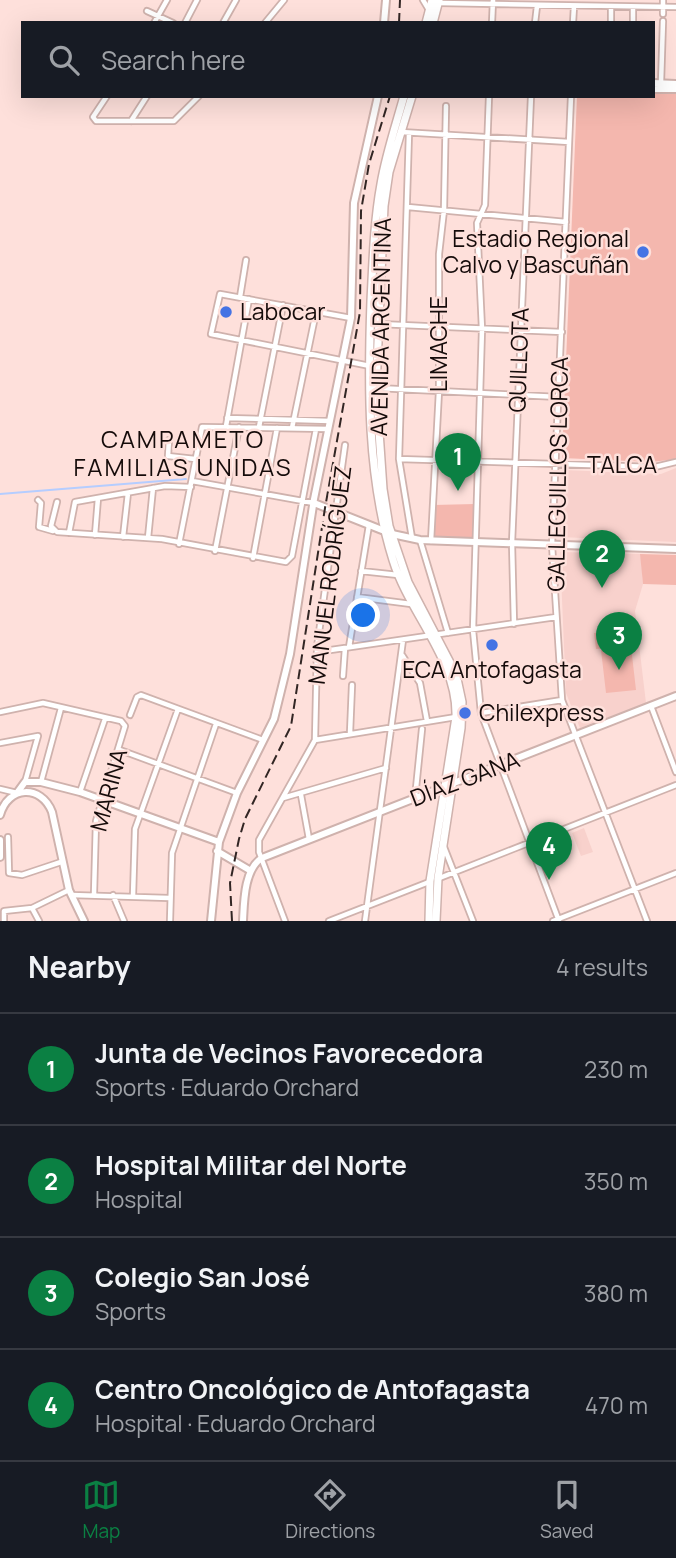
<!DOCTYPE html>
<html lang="en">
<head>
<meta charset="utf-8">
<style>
	body { margin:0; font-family:Manrope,sans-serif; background:#20242c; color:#f1f3f6 }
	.you { position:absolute; left:364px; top:616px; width:24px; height:24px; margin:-18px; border:5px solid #fff; border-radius:50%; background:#1a73e8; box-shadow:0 0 0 10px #1a73e833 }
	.badge { display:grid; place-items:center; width:46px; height:46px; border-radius:50%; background:#0b8043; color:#fff; font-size:23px; font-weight:700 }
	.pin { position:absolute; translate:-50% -58px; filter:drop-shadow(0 2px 4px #0008) }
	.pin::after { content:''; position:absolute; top:37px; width:24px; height:21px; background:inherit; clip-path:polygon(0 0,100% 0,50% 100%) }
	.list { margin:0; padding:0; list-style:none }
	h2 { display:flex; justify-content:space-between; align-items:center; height:91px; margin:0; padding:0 28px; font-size:30px }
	h2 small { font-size:23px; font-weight:400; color:#9ea1a6 }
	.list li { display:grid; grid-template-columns:46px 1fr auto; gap:21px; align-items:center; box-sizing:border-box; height:112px; padding:0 28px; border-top:2px solid #363941 }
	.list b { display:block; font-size:26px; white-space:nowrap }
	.list p { margin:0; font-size:23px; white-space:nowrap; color:#9ea1a6 }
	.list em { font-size:23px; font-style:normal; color:#9ea1a6 }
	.icon { flex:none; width:38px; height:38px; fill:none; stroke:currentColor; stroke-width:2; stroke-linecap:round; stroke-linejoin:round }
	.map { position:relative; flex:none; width:676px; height:921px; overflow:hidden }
	.search { position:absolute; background:#171b24; box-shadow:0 7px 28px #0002; left:21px; right:21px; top:21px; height:77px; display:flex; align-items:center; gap:18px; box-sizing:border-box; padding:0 24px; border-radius:0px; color:#9ea1a6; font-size:26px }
	.sheet { height:539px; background:#171b24 }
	nav { display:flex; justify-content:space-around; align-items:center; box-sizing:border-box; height:98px; border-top:2px solid #363941; background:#171b24; font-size:19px; color:#9ea1a6 }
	nav a { display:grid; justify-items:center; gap:4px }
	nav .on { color:#0b8043 }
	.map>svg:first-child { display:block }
</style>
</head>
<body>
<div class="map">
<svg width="676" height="921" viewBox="0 0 676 921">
	<rect width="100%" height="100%" fill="#fee0db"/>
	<path fill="#f8d1cc" d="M 676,468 L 676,542 L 560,537 L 563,470 L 661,474 Z
		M 560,552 L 640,554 L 641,558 L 643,584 L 635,611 L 646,703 L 580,728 L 566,693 Z
		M 584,828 L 593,852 L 581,856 L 572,833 Z"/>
	<path fill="#f4b7ae" d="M 653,93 L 676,93 L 676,459 L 652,462 L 562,458 L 577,96 L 653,96 Z
		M 475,504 L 474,542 L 431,541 L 433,505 Z
		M 640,554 L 676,555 L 676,585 L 643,584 Z
		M 629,629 L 636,690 L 606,693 L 601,650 L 627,647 L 596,649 L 594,633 Z"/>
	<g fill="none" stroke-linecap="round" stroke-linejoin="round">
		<path stroke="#b5cdff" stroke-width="2" d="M 0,494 L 186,479"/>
		<g stroke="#cfb2ad" stroke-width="8">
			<path id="street" d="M 423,0 L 429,10
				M 663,0 L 663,14
				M 439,3 L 676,7
				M 147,11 L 173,23
				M 154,23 L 167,0
				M 185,23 L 197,0
				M 223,23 L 236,0
				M 265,23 L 284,0
				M 492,23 L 493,0
				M 535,23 L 537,6
				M 573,23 L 574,6
				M 611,23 L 611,7
				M 633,23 L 633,7
				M 661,83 L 663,21
				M 107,96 L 93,117 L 96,121 L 174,121 L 199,96
				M 489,96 L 485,205 L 477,223 L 482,329 L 473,630 L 481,713 L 559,921
				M 571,96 L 552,545 L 562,700 L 647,921
				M 131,121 L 147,96
				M 401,132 L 569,142
				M 409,133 L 399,459 L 412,538
				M 408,207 L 566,222
				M 240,297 L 246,260
				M 351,318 L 220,294 L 211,334 L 370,366
				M 379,324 L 562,332
				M 377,388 L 559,397
				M 227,418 L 330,421
				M 226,426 L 249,299
				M 259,427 L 283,305
				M 292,428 L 316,312
				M 169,440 L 168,456 L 195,459
				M 399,459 L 655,467 L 676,462
				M 192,481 L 314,503
				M 38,500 L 41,503 L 39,527 L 53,531
				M 57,502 L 51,526 L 57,532 L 162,539 L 286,562 L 292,556 L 316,429
				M 69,533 L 75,502 L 165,486 L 191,487
				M 95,535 L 98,498
				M 123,537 L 128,493
				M 148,538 L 153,488
				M 420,540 L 448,633
				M 431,541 L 439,391 L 439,254 L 444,210 L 446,106
				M 179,544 L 202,427 L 328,429
				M 215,551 L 239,427
				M 253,558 L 277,428
				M 361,571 L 398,575
				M 357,597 L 411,604
				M 514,624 L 512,543 L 531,96
				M 349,647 L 369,525
				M 317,652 L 556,617
				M 402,655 L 420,683 L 427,721
				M 343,676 L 345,648
				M 651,706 L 676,772
				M 0,712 L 43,703 L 121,721 L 125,726 L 96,821 L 94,894
				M 481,713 L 562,700
				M 130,715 L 137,697 L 141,695 L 263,740
				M 350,733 L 352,685
				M 315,740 L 456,717
				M 0,743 L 38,736 L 25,782
				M 120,750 L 237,793
				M 41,782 L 61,708
				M 0,789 L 17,793
				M 80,792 L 105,719
				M 301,795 L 309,839
				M 283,798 L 386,768
				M 415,798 L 422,729
				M 8,837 L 9,873 L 22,875 L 61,862
				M 444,847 L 473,921
				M 437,879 L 676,785
				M 71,895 L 169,898
				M 113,895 L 124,921
				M 133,896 L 135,829 L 178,709
				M 32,908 L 39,921
				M 4,921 L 4,911 L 32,908 L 69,890
				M 170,921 L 172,853 L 216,724
				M 285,921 L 259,852 L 259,840 L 315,740 L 317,647 L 345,445
				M 329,921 L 429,882
				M 365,921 L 403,640
				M 553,921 L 676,873"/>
		</g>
		<g stroke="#cfb2ad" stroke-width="10">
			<path id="secondary" d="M 384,23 L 386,0
				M 653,83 L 676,84
				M 653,89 L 676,89
				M 314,503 L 392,534 L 420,540 L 676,549
				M 17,793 L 25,782 L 41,782 L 80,792 L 219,842
				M 0,815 C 8,786 41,784 52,812 L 69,890 L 84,921
				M 0,840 L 0,857
				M 217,851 L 251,871
				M 211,921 L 219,842 L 237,793 L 274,719 L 290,654 L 314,499 L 351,318 L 354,203 L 378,96
				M 243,921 C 244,902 244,869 262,858 L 676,696"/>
		</g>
		<g stroke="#cfb2ad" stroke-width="10">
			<path id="primary" d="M 426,23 L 432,0
				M 433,23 L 439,0
				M 404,96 C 396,125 386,154 381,184 C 374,222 373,262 371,301 C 368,386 367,477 393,560 C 409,613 458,660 456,717 L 430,881 L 429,921
				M 412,96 L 389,172 L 384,206 L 376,388 L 383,489 L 389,526 L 408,582 L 456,674 L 462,702 L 461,728 L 438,878 L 436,921"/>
		</g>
		<use href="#street" stroke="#fff" stroke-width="4.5"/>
		<use href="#secondary" stroke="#fff" stroke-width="6"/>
		<use href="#primary" stroke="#fff" stroke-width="7"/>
		<path stroke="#322624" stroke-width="2" stroke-dasharray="10 5" stroke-linecap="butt" d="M 399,23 L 400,0
			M 232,921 L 230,883 L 239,839 L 245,819 L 291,726 L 325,508 L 360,312 L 361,211 L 369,164 L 390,96"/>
	</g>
	<g fill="#4473e4" stroke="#fee0db" stroke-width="2.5">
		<circle cx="643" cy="252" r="7"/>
		<circle cx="226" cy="312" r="7"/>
		<circle cx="492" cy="645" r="7"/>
		<circle cx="465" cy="713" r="7"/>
	</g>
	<g text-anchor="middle" stroke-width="5" stroke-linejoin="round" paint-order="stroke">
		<g font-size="23" fill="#150b0a" stroke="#fee0db" text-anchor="start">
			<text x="629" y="247" text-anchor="end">Estadio Regional<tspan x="629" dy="26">Calvo y Bascuñán</tspan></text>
			<text x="240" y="320">Labocar</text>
			<text x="492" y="678" text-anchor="middle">ECA Antofagasta</text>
			<text x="479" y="721">Chilexpress</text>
		</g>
		<g font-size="23" fill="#150b0a" stroke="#fee0db">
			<text transform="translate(381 327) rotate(-89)" y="8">AVENIDA ARGENTINA</text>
			<text transform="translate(439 344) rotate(-90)" y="8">LIMACHE</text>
			<text transform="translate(519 360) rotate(-88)" y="8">QUILLOTA</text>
			<text x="622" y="473">TALCA</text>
			<text transform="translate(558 474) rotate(-89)" y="8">GALLEGUILLOS LORCA</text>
			<text transform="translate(330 575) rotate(-83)" y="8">MANUEL RODRÍGUEZ</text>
			<text transform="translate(465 779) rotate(-21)" y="8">DÍAZ GANA</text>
			<text transform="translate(109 790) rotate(-75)" y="8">MARINA</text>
		</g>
		<g font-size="24" letter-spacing="2" fill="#150b0a" stroke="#fee0db">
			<text x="183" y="448">CAMPAMETO<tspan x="183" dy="28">FAMILIAS UNIDAS</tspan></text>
		</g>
	</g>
</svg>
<div class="you"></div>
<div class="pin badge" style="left:458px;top:491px">1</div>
<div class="pin badge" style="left:602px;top:588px">2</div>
<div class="pin badge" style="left:619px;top:670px">3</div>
<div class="pin badge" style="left:549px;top:880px">4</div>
<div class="search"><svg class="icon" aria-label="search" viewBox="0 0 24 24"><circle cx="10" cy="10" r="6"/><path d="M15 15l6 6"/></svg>Search here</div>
</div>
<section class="sheet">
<h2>Nearby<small>4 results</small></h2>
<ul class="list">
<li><span class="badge">1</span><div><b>Junta de Vecinos Favorecedora</b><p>Sports · Eduardo Orchard</p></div><em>230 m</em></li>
<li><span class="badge">2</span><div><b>Hospital Militar del Norte</b><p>Hospital</p></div><em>350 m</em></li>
<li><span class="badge">3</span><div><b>Colegio San José</b><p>Sports</p></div><em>380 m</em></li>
<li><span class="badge">4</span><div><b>Centro Oncológico de Antofagasta</b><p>Hospital · Eduardo Orchard</p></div><em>470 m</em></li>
</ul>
</section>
<nav>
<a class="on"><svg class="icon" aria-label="map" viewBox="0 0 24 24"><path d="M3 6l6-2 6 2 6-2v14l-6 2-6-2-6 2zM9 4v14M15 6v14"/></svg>Map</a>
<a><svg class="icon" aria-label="directions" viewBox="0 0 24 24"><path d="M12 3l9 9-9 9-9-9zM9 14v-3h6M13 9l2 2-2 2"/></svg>Directions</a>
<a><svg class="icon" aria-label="saved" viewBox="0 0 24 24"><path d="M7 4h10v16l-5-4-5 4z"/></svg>Saved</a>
</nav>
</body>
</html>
